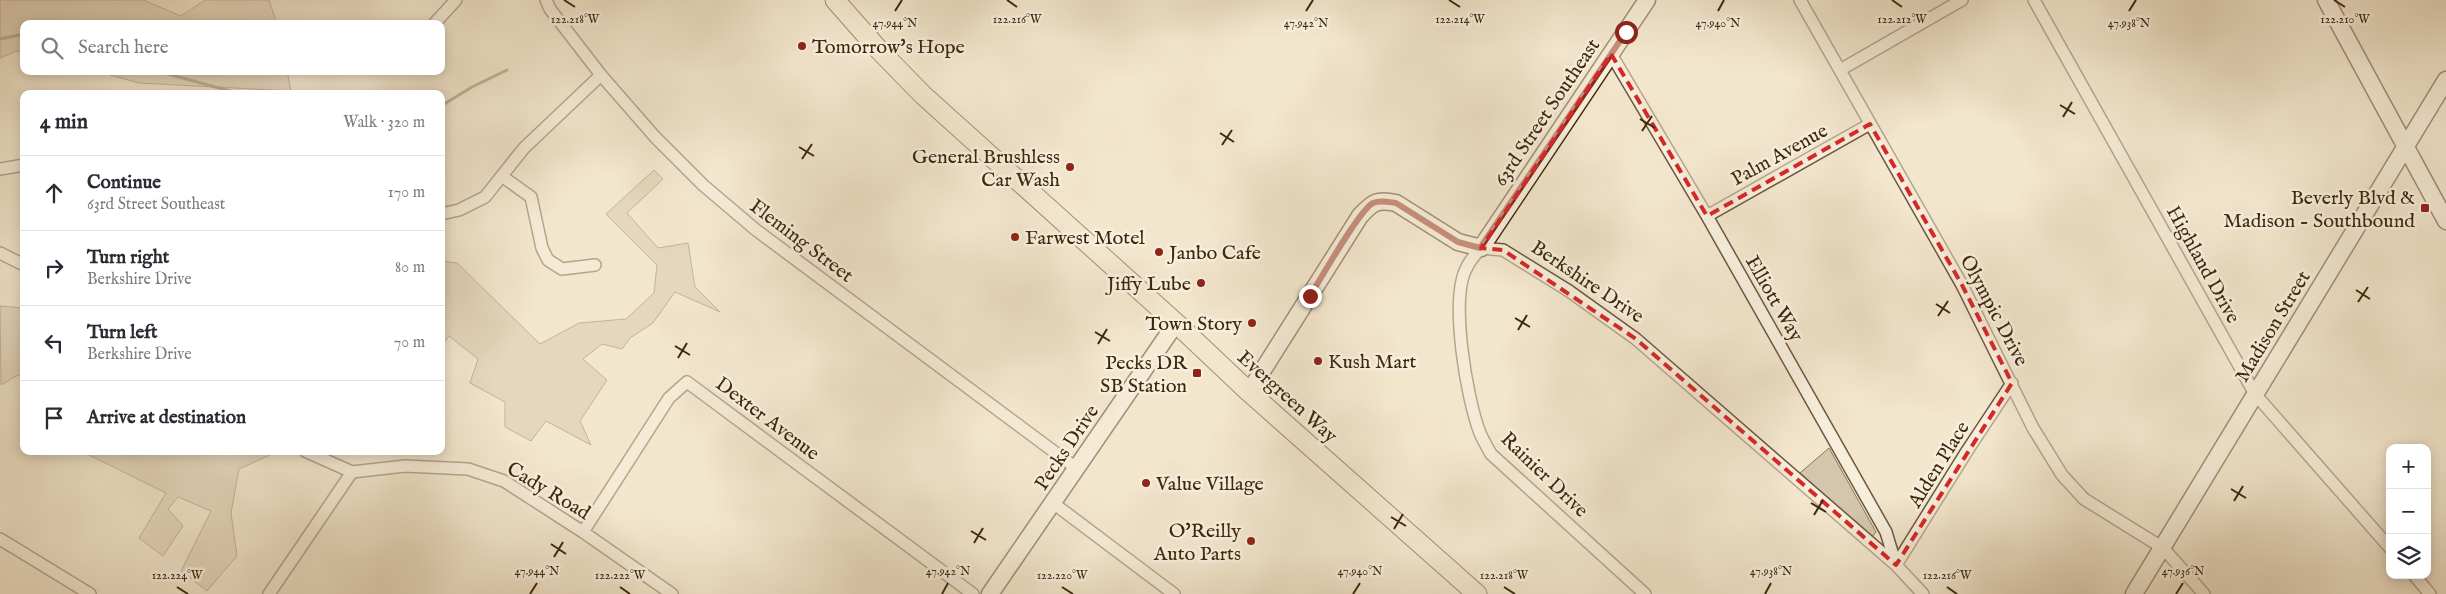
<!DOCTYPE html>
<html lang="en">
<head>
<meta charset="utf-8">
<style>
	body { margin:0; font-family:"IM FELL English",serif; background:#f2f2f3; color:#2b2b33 }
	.controls { position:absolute; right:15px; bottom:15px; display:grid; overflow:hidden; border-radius:10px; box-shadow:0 2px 12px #0003 }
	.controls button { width:45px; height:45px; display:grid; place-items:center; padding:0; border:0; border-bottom:1px solid #e1e1e2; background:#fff; color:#2b2b33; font:25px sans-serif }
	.stop { position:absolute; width:15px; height:15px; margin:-11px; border:4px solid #8f2418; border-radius:50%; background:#fff }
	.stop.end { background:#8f2418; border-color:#fff; box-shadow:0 1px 5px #0008 }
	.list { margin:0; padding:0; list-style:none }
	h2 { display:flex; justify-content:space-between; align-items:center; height:65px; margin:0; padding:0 20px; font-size:21px }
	h2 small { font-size:16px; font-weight:400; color:#7c7c81 }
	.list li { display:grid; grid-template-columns:32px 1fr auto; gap:15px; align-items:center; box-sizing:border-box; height:75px; padding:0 20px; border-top:1px solid #e1e1e2 }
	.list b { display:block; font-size:19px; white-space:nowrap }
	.list p { margin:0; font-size:16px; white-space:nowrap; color:#7c7c81 }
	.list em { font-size:16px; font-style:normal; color:#7c7c81 }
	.icon { flex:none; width:28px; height:28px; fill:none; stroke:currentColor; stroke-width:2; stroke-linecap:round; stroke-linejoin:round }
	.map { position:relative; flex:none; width:2446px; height:594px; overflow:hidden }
	.search { position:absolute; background:#fff; box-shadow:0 2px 12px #0003; left:20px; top:20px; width:425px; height:55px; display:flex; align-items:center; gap:12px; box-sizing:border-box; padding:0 18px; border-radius:10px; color:#7c7c81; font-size:19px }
	.panel { position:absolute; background:#fff; box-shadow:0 2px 12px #0003; left:20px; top:90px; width:425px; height:365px; border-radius:10px }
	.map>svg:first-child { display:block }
</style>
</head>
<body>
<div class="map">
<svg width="2446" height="594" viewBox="0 0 2446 594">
	<rect width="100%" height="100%" fill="#f2e6cd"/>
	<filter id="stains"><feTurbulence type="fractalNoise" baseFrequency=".004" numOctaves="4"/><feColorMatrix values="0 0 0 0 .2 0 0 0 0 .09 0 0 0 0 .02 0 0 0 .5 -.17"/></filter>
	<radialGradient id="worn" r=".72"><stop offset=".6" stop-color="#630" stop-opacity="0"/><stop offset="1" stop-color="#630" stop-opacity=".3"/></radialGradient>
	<path fill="#d4c6ac" stroke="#8a765c" d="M 0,0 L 143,0 L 181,16 L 205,0 L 269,0 L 277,24 L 24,24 L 24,52 L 17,51 L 0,58 Z
		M 96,71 L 287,71 L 291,91 L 139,83 Z
		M 654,170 L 663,179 L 627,213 L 658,248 L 688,243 L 695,287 L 720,312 L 675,292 L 653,323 L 630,338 L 622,349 L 602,344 L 583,359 L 607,380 L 580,421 L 591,445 L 546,421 L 531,441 L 505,427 L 505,402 L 470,383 L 478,359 L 449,336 L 441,347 L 441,261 L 457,263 L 540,344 L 579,323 L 626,319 L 654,293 L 657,265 L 606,214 Z
		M 0,306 L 24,308 L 24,377 L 18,375 L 1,385 Z
		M 1829,448 L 1876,532 L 1872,537 L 1800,473 Z
		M 81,451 L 279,451 L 239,469 L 231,513 L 237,556 L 207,591 L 181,571 L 211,511 L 178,497 L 168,509 L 183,526 L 163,556 L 139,538 L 166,493 Z"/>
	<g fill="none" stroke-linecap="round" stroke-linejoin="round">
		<path stroke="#867358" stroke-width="3" d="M 0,39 L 24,34
			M 157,71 L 241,94
			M 441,106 L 472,87 L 507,70"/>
		<g stroke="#6c573c" stroke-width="14">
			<path id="street" d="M 546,0 L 550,9 L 601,75 L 655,137 L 703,185 L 756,230 L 1076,468
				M 1800,0 L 1962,285 L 2033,428 L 2062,475 L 2084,499 L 2163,548 L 2204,594
				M 2034,0 L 2255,394 L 2390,548
				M 434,24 L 456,0
				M 1611,54 L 1707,216 L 1886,532 L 1896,565
				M 1840,70 L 1962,0
				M 0,169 L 24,165
				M 503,177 L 531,197 L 542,248 L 548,260 L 562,269 L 595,265
				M 441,214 L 459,210 L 485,197 L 524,148 L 601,75
				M 1707,216 L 1870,124
				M 0,253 L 24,265
				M 305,451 L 352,472 L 405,466 L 468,469 L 504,481 L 583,532 L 672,594
				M 1053,503 L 1174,594
				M 583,532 L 669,398 L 687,382 L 973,594
				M 0,539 L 90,594
				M 1896,565 L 1967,451 L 2012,383
				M 2414,575 L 2430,594
				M 269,594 L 352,472
				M 1645,594 L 1491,454 C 1487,447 1483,440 1480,433 C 1467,400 1449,298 1467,267 C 1470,260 1476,254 1481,248 L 1503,250 L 1569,291 L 1636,339 L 1896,565 L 1923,594"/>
		</g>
		<g stroke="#3f270c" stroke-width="19">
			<path id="secondary" d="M 2326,0 L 2446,221
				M 1249,392 L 1360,216 C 1373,202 1377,199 1396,203 L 1458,242 L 1481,248 L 1647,0
				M 990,594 L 1176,323
				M 2134,594 L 2446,80"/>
		</g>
		<g stroke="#3f270c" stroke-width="21">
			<path id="primary" d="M 835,0 L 880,51 L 923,95 L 1176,323 L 1249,392 L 1477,594"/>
		</g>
		<use href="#street" stroke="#f7efde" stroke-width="11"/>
		<use href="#secondary" stroke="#f7efde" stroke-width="16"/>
		<use href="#primary" stroke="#f2e6cd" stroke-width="19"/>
	</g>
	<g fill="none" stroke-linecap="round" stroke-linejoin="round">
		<path stroke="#8f2418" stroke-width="6" d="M 1310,296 C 1320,280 1360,209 1373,203 C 1381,200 1388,202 1396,203 L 1458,242 L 1480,248 L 1626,32"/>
	</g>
	<path d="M0 0H2446V594H0ZM 1611,54 L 1707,216 L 1870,124 L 1962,285 L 2012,383 L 1896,565 L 1636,339 L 1503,250 L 1481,248 Z" fill="#f2e6cd" fill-opacity=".55" fill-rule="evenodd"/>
	<path fill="none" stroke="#d62828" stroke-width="4" stroke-dasharray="10 6" stroke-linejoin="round" d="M 1611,54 L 1707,216 L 1870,124 L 1962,285 L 2012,383 L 1896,565 L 1636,339 L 1503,250 L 1481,248 Z"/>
	<path fill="none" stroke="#3f270c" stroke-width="2" d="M 564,0 L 575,7M 1007,0 L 1017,7M 1449,0 L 1460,7M 1892,0 L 1902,7M 2334,0 L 2345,7M 895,11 L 902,0M 1306,11 L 1313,0M 1718,11 L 1724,0M 2129,11 L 2136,0M 2060,105 L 2075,114M 2063,117 L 2072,102M 1640,119 L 1655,128M 1642,131 L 1652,116M 1220,133 L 1234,142M 1222,145 L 1232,130M 799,147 L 814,156M 802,159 L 812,144M 2356,290 L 2370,299M 2358,302 L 2368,287M 1936,304 L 1950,313M 1938,316 L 1948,301M 1515,318 L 1530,327M 1518,330 L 1527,315M 1095,332 L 1110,341M 1098,344 L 1107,329M 675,346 L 690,355M 678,358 L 687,343M 2231,489 L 2246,498M 2234,501 L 2243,486M 1811,503 L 1826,512M 1814,515 L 1823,500M 1391,517 L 1406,526M 1394,529 L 1403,514M 971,531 L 986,540M 974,543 L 983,528M 551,544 L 566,554M 554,557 L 563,542M 177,587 L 188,594M 620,587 L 630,594M 1062,587 L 1073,594M 1504,587 L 1515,594M 1947,587 L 1957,594M 530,594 L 537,583M 942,594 L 948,583M 1353,594 L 1360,583M 1765,594 L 1771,583M 2176,594 L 2183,583"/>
	<g fill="#8f2418" stroke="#f7efde" stroke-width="2">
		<circle cx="802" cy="46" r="5"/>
		<circle cx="1070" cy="167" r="5"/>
		<rect x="2420" y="203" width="10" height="10" rx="2.5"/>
		<circle cx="1015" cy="237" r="5"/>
		<circle cx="1159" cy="252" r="5"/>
		<circle cx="1201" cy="283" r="5"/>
		<circle cx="1252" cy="323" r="5"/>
		<circle cx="1318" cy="361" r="5"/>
		<rect x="1192" y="368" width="10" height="10" rx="2.5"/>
		<circle cx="1146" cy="483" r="5"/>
		<circle cx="1251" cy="541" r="5"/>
	</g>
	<g text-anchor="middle" stroke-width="5" stroke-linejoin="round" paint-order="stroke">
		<g font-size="20" fill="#3f270c" stroke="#f7efde" text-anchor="end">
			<text x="812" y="53" text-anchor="start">Tomorrow's Hope</text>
			<text x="1060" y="163">General Brushless<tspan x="1060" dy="23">Car Wash</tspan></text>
			<text x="2415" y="204">Beverly Blvd &amp;<tspan x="2415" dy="23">Madison - Southbound</tspan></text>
			<text x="1025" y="244" text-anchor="start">Farwest Motel</text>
			<text x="1169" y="259" text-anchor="start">Janbo Cafe</text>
			<text x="1191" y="290">Jiffy Lube</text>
			<text x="1242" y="330">Town Story</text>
			<text x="1328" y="368" text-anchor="start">Kush Mart</text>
			<text x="1187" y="369">Pecks DR<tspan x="1187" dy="23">SB Station</tspan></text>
			<text x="1156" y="490" text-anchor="start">Value Village</text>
			<text x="1241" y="537">O'Reilly<tspan x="1241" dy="23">Auto Parts</tspan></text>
		</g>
		<g font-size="20" fill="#3f270c" stroke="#f7efde">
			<text transform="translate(1546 112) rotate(-56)" y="7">63rd Street Southeast</text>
			<text transform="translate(1779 154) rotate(-29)" y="7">Palm Avenue</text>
			<text transform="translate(802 240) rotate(37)" y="7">Fleming Street</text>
			<text transform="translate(2204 264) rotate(61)" y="7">Highland Drive</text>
			<text transform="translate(1588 281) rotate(34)" y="7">Berkshire Drive</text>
			<text transform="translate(1775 298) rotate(60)" y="7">Elliott Way</text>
			<text transform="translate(1995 310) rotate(62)" y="7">Olympic Drive</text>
			<text transform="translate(2272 326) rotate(-59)" y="7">Madison Street</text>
			<text transform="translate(1288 396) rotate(42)" y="7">Evergreen Way</text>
			<text transform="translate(768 418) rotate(37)" y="7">Dexter Avenue</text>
			<text transform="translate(1066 447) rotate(-56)" y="7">Pecks Drive</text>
			<text transform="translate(1938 464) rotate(-58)" y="7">Alden Place</text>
			<text transform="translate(1545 474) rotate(44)" y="7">Rainier Drive</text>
			<text transform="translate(549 490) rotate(31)" y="7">Cady Road</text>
		</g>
	</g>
	<g font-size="12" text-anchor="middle" fill="#3f270c" stroke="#f7efde" stroke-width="5" stroke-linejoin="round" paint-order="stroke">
		<text x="575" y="23">122.218°W</text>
		<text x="1460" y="23">122.214°W</text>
		<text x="1017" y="23">122.216°W</text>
		<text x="1902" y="23">122.212°W</text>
		<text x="2345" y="23">122.210°W</text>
		<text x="895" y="27">47.944°N</text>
		<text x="1306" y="27">47.942°N</text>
		<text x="1718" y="27">47.940°N</text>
		<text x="2129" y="27">47.938°N</text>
		<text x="537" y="575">47.944°N</text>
		<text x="948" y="575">47.942°N</text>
		<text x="1360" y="575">47.940°N</text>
		<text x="1771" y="575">47.938°N</text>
		<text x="2183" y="575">47.936°N</text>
		<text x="177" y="579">122.224°W</text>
		<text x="620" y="579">122.222°W</text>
		<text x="1062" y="579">122.220°W</text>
		<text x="1504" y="579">122.218°W</text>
		<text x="1947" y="579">122.216°W</text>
	</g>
	<rect width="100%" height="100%" filter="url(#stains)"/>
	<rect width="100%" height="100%" fill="url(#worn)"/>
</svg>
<div class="controls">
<button>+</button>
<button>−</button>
<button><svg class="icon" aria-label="layers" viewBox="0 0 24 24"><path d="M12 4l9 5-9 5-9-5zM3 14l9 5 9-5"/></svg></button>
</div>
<div class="stop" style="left:1626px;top:32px"></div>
<div class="stop end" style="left:1310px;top:296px"></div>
<div class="search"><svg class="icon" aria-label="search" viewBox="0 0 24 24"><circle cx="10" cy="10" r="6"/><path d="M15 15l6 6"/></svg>Search here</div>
<section class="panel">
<h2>4 min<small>Walk · 320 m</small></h2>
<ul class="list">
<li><svg class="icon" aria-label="ahead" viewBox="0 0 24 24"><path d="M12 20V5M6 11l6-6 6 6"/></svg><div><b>Continue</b><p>63rd Street Southeast</p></div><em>170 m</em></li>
<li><svg class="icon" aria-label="right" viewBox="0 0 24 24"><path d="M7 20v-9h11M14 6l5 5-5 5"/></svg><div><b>Turn right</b><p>Berkshire Drive</p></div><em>80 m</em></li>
<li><svg class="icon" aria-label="left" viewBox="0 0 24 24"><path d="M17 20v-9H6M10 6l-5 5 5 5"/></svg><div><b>Turn left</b><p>Berkshire Drive</p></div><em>70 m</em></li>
<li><svg class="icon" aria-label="arrive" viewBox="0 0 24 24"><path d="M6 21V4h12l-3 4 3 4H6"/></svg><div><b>Arrive at destination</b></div></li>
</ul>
</section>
</div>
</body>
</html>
